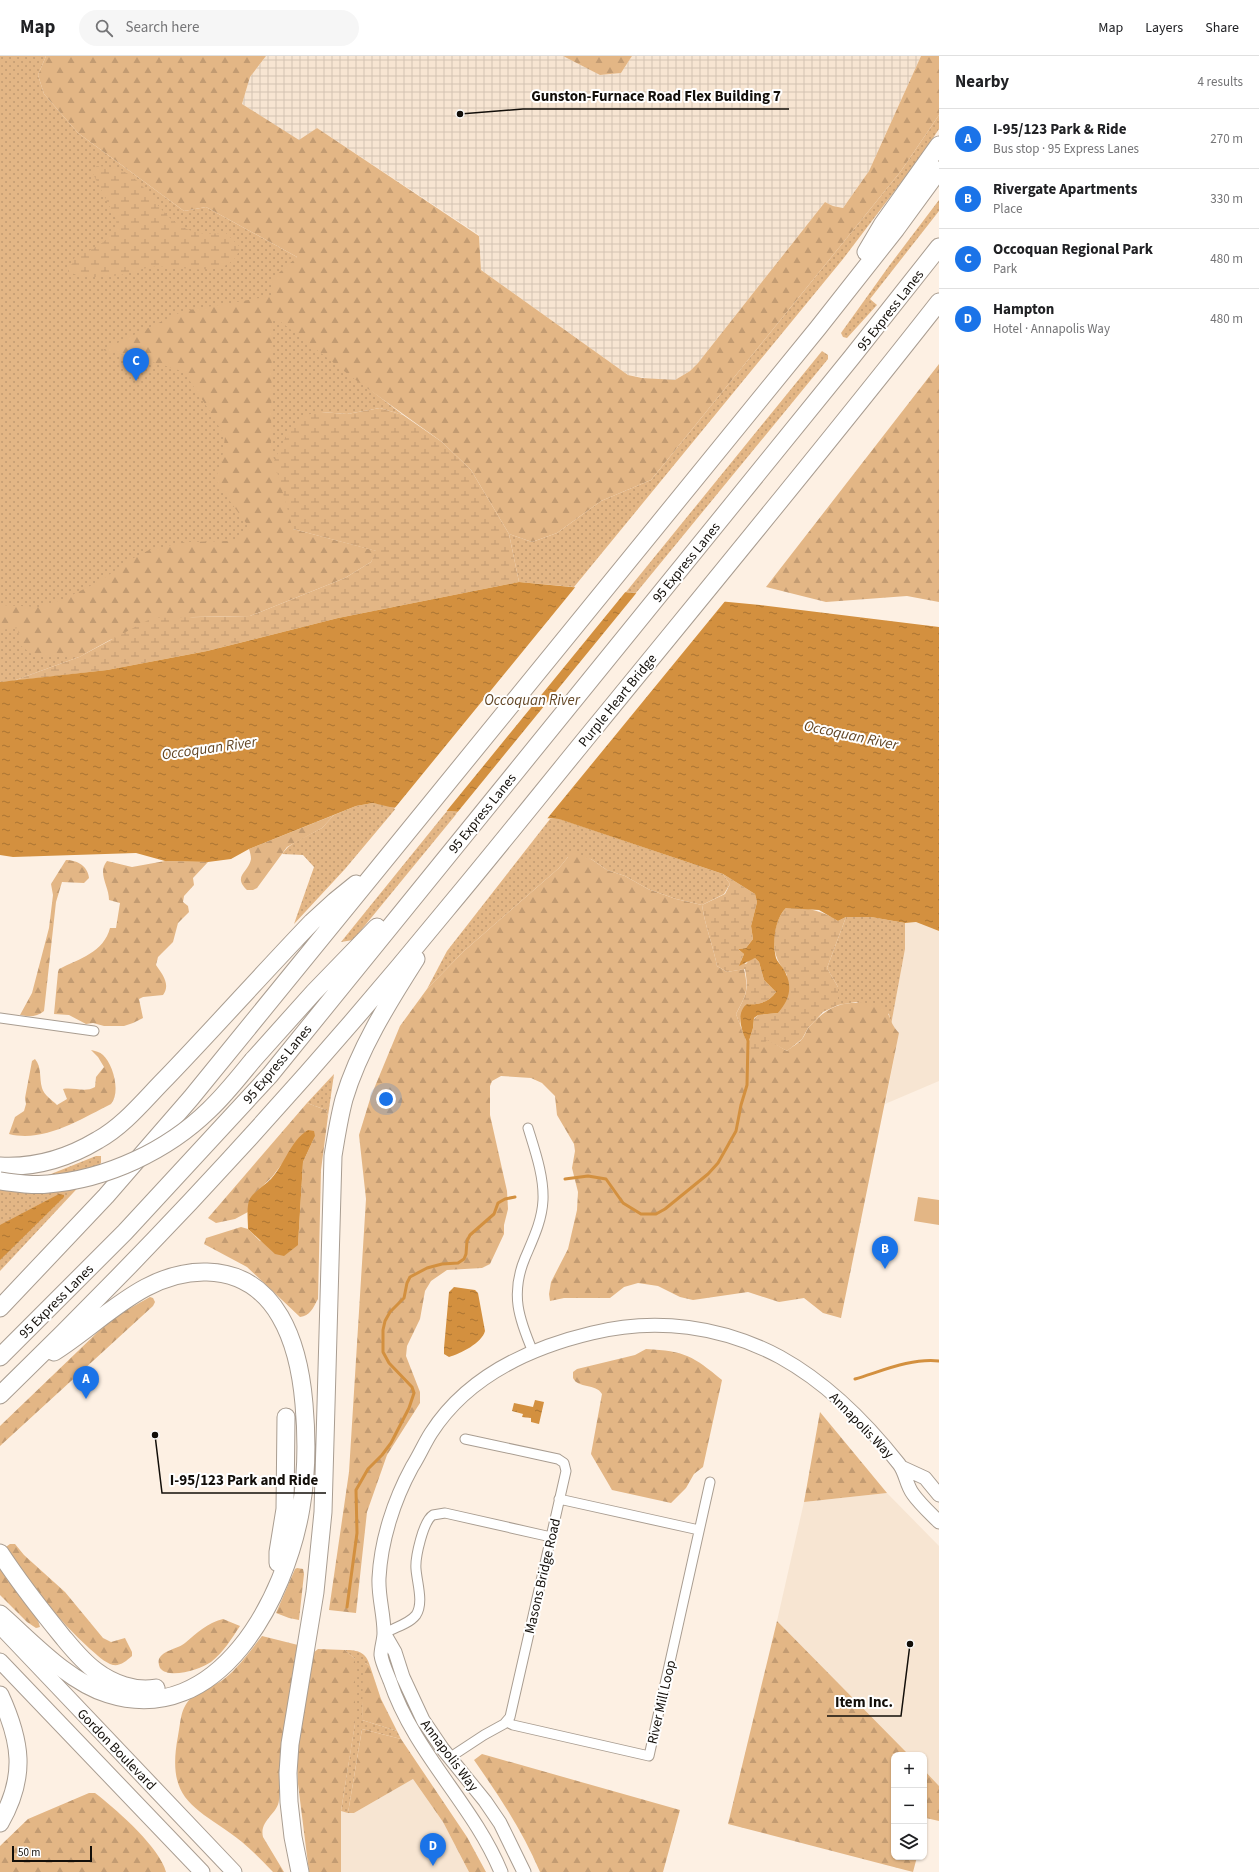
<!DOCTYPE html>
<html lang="en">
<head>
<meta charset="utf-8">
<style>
	body { margin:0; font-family:"Source Sans 3",sans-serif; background:#f6f6f6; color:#202124 }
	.controls { position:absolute; right:12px; bottom:12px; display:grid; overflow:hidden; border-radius:8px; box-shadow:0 1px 3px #0004 }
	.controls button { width:36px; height:36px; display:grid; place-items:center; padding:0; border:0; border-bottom:1px solid #e0e0e0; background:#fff; color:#202124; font:20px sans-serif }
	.scale { position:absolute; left:12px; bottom:10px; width:80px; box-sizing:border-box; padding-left:4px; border:2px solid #120e09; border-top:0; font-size:11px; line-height:14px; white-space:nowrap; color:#120e09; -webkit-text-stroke:3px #fff; paint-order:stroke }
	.you { position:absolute; left:386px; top:1043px; width:14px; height:14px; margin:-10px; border:3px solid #fff; border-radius:50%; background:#1a73e8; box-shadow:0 0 0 6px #1a73e833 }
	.badge { display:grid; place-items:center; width:26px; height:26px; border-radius:50%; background:#1a73e8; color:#fff; font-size:13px; font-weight:700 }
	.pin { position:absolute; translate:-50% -33px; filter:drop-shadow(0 1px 2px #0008) }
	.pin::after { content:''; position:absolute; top:21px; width:14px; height:12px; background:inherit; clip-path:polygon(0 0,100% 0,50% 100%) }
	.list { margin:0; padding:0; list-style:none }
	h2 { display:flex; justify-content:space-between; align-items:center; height:52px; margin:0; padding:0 16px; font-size:17px }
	h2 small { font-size:13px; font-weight:400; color:#757577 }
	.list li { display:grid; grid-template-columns:26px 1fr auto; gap:12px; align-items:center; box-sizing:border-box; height:60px; padding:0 16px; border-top:1px solid #e0e0e0 }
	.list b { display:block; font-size:15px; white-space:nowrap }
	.list p { margin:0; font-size:13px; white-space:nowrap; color:#757577 }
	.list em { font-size:13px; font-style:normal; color:#757577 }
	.icon { flex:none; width:22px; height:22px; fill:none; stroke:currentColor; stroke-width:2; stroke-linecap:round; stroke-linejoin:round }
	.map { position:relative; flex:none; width:939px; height:1816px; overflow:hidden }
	header { display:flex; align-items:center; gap:24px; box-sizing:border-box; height:56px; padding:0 20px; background:#fff; border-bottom:1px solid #e0e0e0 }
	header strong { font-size:19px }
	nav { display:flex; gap:22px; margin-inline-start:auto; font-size:14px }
	.search { width:280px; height:36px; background:#f6f6f6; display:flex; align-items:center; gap:10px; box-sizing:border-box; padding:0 14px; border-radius:22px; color:#757577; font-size:15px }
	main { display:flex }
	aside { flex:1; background:#fff }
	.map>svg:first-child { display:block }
</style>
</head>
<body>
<header>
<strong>Map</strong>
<div class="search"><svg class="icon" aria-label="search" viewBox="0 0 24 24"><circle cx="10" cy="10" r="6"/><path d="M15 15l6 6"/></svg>Search here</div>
<nav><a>Map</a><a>Layers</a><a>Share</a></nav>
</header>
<main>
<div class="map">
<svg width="939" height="1816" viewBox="0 0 939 1816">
	<defs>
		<pattern id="industrial-grid" width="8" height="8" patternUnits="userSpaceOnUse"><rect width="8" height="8" fill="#f7e5d2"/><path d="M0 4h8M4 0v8" fill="none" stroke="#d3c3b3"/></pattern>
		<pattern id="green-dots" width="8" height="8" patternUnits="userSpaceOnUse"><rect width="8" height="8" fill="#e3b685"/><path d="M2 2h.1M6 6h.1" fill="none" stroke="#c29b72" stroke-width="1.8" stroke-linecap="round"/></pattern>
		<pattern id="forest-firs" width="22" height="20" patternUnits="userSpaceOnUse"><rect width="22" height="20" fill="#e3b685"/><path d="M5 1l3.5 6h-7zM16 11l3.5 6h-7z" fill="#c29b72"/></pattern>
		<pattern id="wetland-marsh" width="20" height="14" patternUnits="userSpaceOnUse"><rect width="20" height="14" fill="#e3b685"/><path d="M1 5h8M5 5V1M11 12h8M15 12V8" fill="none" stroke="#c29b72"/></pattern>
		<pattern id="water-ripples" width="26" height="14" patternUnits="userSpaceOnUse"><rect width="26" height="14" fill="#d3903f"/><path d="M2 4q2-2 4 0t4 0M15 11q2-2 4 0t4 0" fill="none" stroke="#aa7433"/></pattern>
	</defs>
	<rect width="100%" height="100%" fill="#fdf0e3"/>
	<path fill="#f7e5d2" d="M 916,866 L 939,875 L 939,1025 L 885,1048 L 899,977 L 891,969 L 905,893 L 905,867 Z
		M 887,1437 L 939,1490 L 939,1730 L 924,1714 L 924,1699 L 909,1699 L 777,1565 L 804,1446 Z
		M 413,1723 L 443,1766 L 469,1816 L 341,1816 L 341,1755 L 354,1757 Z"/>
	<path fill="url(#industrial-grid)" d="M 266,0 L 563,0 L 601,19 L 621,17 L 632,0 L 921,0 L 869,115 L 843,152 L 833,150 L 825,146 L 698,307 L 690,315 L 675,324 L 659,324 L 628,319 L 481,214 L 479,179 L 317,72 L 299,85 L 242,48 L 250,21 Z"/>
	<path fill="url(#green-dots)" d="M 0,0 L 46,0 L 38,19 L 44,38 L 78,77 L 184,155 L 206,151 L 297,201 L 272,258 L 403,359 L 380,352 L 347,358 L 321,356 L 293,473 L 79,601 L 13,625 L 0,626 Z
		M 939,59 L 939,73 L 919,103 L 843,203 L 574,531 L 519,526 L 509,478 L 532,486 L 557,477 L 601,445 L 651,424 L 901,115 Z
		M 939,144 L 939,155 L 870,243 L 877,249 L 847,282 L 843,281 L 841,277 L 889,210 Z
		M 822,295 L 828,299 L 828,303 L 636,537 L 626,536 Z
		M 373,747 L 397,751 L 345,813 L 294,868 L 314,811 L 303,799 L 282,798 L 288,791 L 297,785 L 322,772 L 334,759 L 356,750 Z
		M 447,755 L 458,756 L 353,884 L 341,886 Z
		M 550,763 L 560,763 L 723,818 L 730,828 L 724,838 L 702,849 L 676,843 L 648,833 L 625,820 L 607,814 L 591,803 L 568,801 L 559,812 L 464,895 L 427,933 L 447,895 Z
		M 846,861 L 871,861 L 905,867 L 905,893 L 891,969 L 889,958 L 856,946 L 838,949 L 838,931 L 827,912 Z
		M 334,1018 L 328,1060 L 326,1054 L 307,1047 Z
		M 96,1100 L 101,1100 L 101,1107 L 0,1215 L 0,1134 L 51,1118 Z
		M 345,1594 C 358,1594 366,1596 370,1610 L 365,1607 L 362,1664 L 397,1675 L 401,1683 L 362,1673 L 348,1757 L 341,1755 L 355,1667 L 355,1603 Z"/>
	<path fill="url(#forest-firs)" d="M 46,0 L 266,0 L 250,21 L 242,48 L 299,84 L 317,72 L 479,180 L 481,214 L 628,319 L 642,322 L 675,324 L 690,315 L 698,307 L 825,146 L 833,150 L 843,152 L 869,115 L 921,0 L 939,0 L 939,59 L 901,115 L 651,424 L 601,445 L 557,477 L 532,486 L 509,478 L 471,414 L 442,386 L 353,322 L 272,259 L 271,392 L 293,473 L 377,495 L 371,506 L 345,522 L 250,560 L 193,561 L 110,584 L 79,601 L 34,600 L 20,589 L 18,572 L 0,574 L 0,549 L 39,551 L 64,543 L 100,525 L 130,504 L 149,494 L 185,486 L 228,485 L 237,484 L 249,471 L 218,429 L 216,422 L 222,403 L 225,381 L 211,357 L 184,316 L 160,308 L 103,294 L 183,255 L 272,240 L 273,222 L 297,201 L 206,151 L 184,155 L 78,77 L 44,38 L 38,19 Z
		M 563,0 L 632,0 L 621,17 L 600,19 Z
		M 939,308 L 939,546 L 907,540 L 826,546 L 766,531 Z
		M 334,759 L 322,772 L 287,791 L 257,832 L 253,834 L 247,834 C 232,820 249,816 251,803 C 251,800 250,796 249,793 Z
		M 574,796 L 591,803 L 607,814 L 625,820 L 648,833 L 676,843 L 702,849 C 705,870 713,889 717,910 L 727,916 L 744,913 C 749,935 746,939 736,958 L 750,995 L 767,983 L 787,995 C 791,991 798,988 802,983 C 805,980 806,974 810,970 C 834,943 851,945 884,949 C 891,961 889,966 899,977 L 841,1262 L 823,1257 L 804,1242 L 779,1246 L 748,1236 L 693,1244 L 680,1241 L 658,1230 L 638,1227 L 624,1231 L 610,1242 L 564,1242 L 550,1245 L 549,1238 L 551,1226 L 568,1193 L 577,1154 L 578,1136 L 572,1112 L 575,1095 L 574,1088 L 557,1059 L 555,1040 L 542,1027 L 531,1022 L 501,1020 L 492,1025 L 490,1030 L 490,1059 L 507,1135 L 508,1153 L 504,1169 L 504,1178 L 490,1208 L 482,1212 L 447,1214 L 431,1225 L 425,1235 L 420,1263 L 407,1290 L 406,1300 L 420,1336 L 420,1347 L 387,1399 L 367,1456 L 356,1557 L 329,1554 L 349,1416 L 366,1143 L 359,1079 L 371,1040 L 400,970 L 427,933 L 464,895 L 559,812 L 568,801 Z
		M 66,804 C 77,804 88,810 89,822 L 84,827 L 62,826 L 56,846 L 44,955 C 37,961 29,961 20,959 L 32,937 L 49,872 L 53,839 L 51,828 Z
		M 107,805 L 132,811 L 165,805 L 208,806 L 193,822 L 194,829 L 184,840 L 183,846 L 188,850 L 189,856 L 178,867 L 173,886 L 158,901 L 156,909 C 162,918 171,928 163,939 L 143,941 L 139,943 L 143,962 L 133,967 L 124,970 L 104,970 L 93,967 L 86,968 L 69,959 L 54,958 L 58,916 L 59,913 C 79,903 104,896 110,872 L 116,872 L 120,847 L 109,844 C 109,830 97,817 107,805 Z
		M 91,994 C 95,995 100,996 103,999 C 113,1008 121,1036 111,1048 C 81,1063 44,1087 9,1078 L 15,1061 L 24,1055 L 26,1048 L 25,1042 L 32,1005 L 35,1003 C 42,1011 39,1022 42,1032 C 44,1039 52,1044 57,1049 L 67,1043 L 63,1033 C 74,1031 85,1037 95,1031 L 96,1021 L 104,1011 L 98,1001 Z
		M 307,1047 L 326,1054 L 328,1060 L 321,1114 L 318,1243 C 313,1252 310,1260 300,1261 L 247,1211 L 204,1188 L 206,1182 L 241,1171 L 248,1173 L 260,1185 L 298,1189 L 303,1106 L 315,1080 L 281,1109 L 272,1121 L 250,1142 L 248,1156 L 235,1163 L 216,1167 L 208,1162 Z
		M 150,1241 L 153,1242 L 155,1246 L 153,1250 L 0,1390 L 0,1370 L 104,1270 L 116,1260 Z
		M 646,1293 C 685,1295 693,1300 722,1324 L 703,1411 L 694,1418 L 686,1432 L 671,1447 L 612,1434 L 591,1398 L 602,1338 C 596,1327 578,1333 573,1322 L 573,1316 L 577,1313 L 635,1299 Z
		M 820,1356 L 887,1437 L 804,1446 Z
		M 10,1488 L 15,1488 L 24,1499 L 65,1536 L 103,1582 L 111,1586 L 125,1582 L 132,1596 L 132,1600 C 126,1605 121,1610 113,1609 C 105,1607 96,1598 90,1593 C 57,1563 31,1528 3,1493 Z
		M 0,1511 L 37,1561 L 40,1571 L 36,1572 L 27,1566 L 0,1539 Z
		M 297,1512 L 303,1513 L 304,1518 L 299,1564 L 289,1562 L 276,1557 L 295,1513 Z
		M 223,1563 L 240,1570 C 232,1582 223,1597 211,1606 C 201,1613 169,1624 160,1612 C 159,1609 158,1606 159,1603 C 163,1594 178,1593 185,1587 C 197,1577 207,1567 223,1563 Z
		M 777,1565 L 909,1699 L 894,1699 L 894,1801 L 917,1801 L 913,1816 L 728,1768 Z
		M 262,1580 L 298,1589 C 292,1626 284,1663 281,1701 C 280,1715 281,1729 279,1744 C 278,1758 259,1764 263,1781 L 284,1816 L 273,1816 C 263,1806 253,1795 242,1786 C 198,1751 165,1748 178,1680 C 181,1665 180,1652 192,1641 C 200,1633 214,1631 224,1623 C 239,1611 250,1595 262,1580 Z
		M 318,1593 L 345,1594 L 355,1603 L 355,1668 L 341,1755 L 341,1816 L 309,1816 L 298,1728 L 297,1705 L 299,1678 L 313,1597 Z
		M 365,1607 L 370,1610 L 381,1643 L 397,1675 L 362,1664 L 363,1611 Z
		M 362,1673 L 401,1683 L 467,1781 L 486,1816 L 469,1816 L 443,1766 L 413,1723 L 354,1757 L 348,1757 Z
		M 482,1698 L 680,1754 L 663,1816 L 540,1816 C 523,1775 499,1740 474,1704 Z
		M 924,1714 L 939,1730 L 939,1765 L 926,1762 L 924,1771 Z
		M 89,1737 L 95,1737 L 99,1740 C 119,1756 160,1792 166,1816 L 0,1816 L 0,1790 L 28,1763 Z"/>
	<path fill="url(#wetland-marsh)" d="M 97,110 C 103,111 112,110 118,113 C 151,125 156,163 192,175 C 202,179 216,177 226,177 L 240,191 C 232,227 178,208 152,211 C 139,213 126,219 113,220 C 99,222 81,221 68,216 L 68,211 L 72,208 L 75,201 C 94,193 103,188 117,173 L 116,163 L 91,114 Z
		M 380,352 L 403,359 L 442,386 L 471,414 L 509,478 L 519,526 L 338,562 L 207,595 L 107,614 L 13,625 L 79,601 L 152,562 L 250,560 L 345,522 L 371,506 L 376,495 L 293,473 L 274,405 L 290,372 L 305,359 L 321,356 L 347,358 Z
		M 723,818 L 755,838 L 757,846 L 751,870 L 753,883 L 746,892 L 738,893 L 744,898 L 741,905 L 746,908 L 750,903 L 755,902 L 759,906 L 764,924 L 776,936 C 769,946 759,949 747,948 C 737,962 739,974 748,988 L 753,972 L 754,963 L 758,959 L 778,957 L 787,919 C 784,913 779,908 777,902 C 771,888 775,862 786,852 C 805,851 821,854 838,865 L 846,861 L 827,912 L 838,931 L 838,949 L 823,956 L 808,972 L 802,983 L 787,995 L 767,984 L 760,993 L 750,996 L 736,958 C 746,939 749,935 745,913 L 727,916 L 717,910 C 713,889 705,870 702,849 L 725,838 L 730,828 Z"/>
	<path fill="#e3b685" d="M 918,1141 L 939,1144 L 939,1169 L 914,1165 Z"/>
	<path fill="url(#water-ripples)" d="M 519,526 L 760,549 L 939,571 L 939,875 L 916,866 L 905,867 L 871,861 L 846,861 L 838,865 L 819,854 L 786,852 C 775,862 772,887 776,902 C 778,907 784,912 786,918 C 793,933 788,946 778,957 L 758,959 L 754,962 L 753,972 L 748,988 C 742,977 735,957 747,948 C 759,949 769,946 776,936 L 764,924 L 759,906 L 755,902 L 739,910 L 744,898 L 738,893 L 746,892 L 753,883 L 751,870 L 757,846 L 755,838 L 723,818 L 559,763 L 390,751 L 373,747 L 356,750 L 249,793 L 231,803 L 208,806 L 165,805 L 136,797 L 13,801 L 0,799 L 0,626 L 107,614 L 207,595 L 338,562 Z
		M 308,1074 L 314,1075 L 315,1080 L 303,1106 L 298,1189 L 284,1200 L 275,1198 L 248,1173 C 248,1164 246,1150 250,1142 C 255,1135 265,1129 271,1123 C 285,1108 290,1085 308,1074 Z
		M 59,1138 L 64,1139 L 64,1141 L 0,1204 L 0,1169 Z
		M 454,1231 L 475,1234 L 478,1237 L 485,1275 C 482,1287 460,1298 449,1301 L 444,1298 L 444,1292 L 449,1236 Z
		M 535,1344 L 544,1346 L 539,1368 L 531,1366 L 531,1362 L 522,1361 L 523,1358 L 512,1355 L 514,1347 L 533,1351 Z"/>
	<path fill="#fdf0e3" d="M 577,529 L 627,534 L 445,757 L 394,753 Z
		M 638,535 L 726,544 L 546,764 L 456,758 Z"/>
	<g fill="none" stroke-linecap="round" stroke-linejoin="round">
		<path stroke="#d3903f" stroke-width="3" d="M 565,1123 L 588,1120 L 606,1123 L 623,1147 L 641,1158 L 656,1158 L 665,1153 L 708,1118 L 718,1107 L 736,1075 L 741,1049 L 747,1029 L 748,985
			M 855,1323 C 882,1315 911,1302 939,1305
			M 347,1551 L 357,1477 L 356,1434 L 368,1413 L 382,1399 L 391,1387 L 409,1352 L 414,1337 L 412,1331 L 389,1307 L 383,1296 L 383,1274 L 385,1265 L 390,1256 L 404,1242 L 407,1227 L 410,1221 L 427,1212 L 442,1208 L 458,1207 L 464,1203 L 466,1198 L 467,1185 L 470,1179 L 494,1158 L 498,1147 L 505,1143 L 515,1141"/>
		<g stroke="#a99d91" stroke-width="11">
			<path id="street" d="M 0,962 L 94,975
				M 528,1072 C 535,1095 544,1120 543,1144 C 542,1165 533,1183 525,1202 C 510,1238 519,1263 533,1296
				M 559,1443 L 699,1474
				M 384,1577 C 394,1572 409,1568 416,1559 C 424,1547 417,1527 416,1513 C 415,1502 423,1465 433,1459 L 445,1457 L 551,1481
				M 507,1666 L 513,1669 L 649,1700 L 710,1426
				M 449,1702 L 484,1679 L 504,1668 L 510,1661 L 566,1415 L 564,1407 L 558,1403 L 465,1383"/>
		</g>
		<g stroke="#a99d91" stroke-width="15">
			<path id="secondary" d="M 901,1411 L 925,1422 L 939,1439
				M 384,1577 L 395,1596 L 403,1621 L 423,1664 L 442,1692 L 485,1745 L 500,1767 L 524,1816
				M 501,1816 C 473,1748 414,1697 390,1625 C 387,1617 382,1607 381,1599 C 381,1592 384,1584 384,1577 C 384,1558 378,1540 379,1522 C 381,1484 394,1444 412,1411 C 419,1400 424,1388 431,1377 C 467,1321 529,1292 592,1277 C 656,1261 722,1270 780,1301 C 827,1327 866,1366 899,1408 C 906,1417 906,1429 913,1438 C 920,1448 930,1457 939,1466"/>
		</g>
		<g stroke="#a99d91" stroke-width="17">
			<path id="primary" d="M 0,1570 L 234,1816
				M 0,1605 L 202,1816"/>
		</g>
		<g stroke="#a99d91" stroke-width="19">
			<path id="highway" d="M 866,196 L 882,169 L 939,89
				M 253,1004 L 314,936 L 377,871
				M 0,1110 C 35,1112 68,1102 98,1084 C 125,1069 145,1043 167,1021 C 216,970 263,917 312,866 L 335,845 L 356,828
				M 0,1252 L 106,1140 L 191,1042 L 818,272 L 896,173 L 939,114
				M 0,1301 L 125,1176 L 270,1019 L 852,301 L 939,191
				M 0,1339 C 158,1186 307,1024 446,854 C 497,793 547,730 597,669 C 712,528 827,389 939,246
				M 0,1497 C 19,1526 40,1553 62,1580 C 72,1592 83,1606 96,1615 C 112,1627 135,1636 156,1632
				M 278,1507 L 278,1496 L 285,1453 L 286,1361
				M 0,1558 C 32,1586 67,1625 108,1638 C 219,1673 286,1541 301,1452 C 307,1417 307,1382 304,1348 C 299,1289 278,1218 207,1216 C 145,1214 102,1266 54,1296
				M 0,1639 C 21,1685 27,1720 0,1767
				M 300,1816 L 293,1781 L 289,1746 L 288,1717 L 290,1688 L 315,1536 L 323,1456 L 333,1100 C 336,1081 339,1062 344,1043 C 359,993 388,947 416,903"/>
		</g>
		<use href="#street" stroke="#fff" stroke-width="9"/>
		<use href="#secondary" stroke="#fff" stroke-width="13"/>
		<use href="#primary" stroke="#fff" stroke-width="15"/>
		<use href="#highway" stroke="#fff" stroke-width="17"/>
		<g stroke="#a99d91" stroke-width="19" stroke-linecap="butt">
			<path id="highway-bridge" d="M 0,1125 C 16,1127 32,1130 48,1128 C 107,1123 167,1095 209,1054 C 225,1039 239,1021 253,1004"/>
		</g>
		<use href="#highway-bridge" stroke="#fff" stroke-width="17"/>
	</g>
	<g text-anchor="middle" stroke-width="4" stroke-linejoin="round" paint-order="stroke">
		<g font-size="14" fill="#120e09" stroke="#fff">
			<text transform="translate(890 254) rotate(-52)" y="5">95 Express Lanes</text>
			<text transform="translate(686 506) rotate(-51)" y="5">95 Express Lanes</text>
			<text transform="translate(617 644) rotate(-51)" y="5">Purple Heart Bridge</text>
			<text transform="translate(482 757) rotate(-51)" y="5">95 Express Lanes</text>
			<text transform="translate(277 1008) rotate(-50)" y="5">95 Express Lanes</text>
			<text transform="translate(56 1245) rotate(-45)" y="5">95 Express Lanes</text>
			<text transform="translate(862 1369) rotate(46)" y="5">Annapolis Way</text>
			<text transform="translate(542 1520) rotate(-77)" y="5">Masons Bridge Road</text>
			<text transform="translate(661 1646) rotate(-77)" y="5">River Mill Loop</text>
			<text transform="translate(117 1693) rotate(46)" y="5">Gordon Boulevard</text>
			<text transform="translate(450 1699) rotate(53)" y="5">Annapolis Way</text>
		</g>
		<g font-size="15" font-style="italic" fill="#624524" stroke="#fff">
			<text x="532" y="649">Occoquan River</text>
			<text transform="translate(851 679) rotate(12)" y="5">Occoquan River</text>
			<text transform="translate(209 692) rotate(-8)" y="5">Occoquan River</text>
		</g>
	</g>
	<path fill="none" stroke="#120e09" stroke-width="1.5" d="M460 58L523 53H789M155 1379L162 1437H326M910 1588L901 1660H827"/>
	<g fill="#120e09" stroke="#fff" stroke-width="1.5">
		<circle cx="460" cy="58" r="4"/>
		<circle cx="155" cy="1379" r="4"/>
		<circle cx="910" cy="1588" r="4"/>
	</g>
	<g font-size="15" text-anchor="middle" font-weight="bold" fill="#120e09" stroke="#fff" stroke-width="4" stroke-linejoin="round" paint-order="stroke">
		<text x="656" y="45">Gunston-Furnace Road Flex Building 7</text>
		<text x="244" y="1429">I-95/123 Park and Ride</text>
		<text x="864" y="1651">Item Inc.</text>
	</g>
</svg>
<div class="controls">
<button>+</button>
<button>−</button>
<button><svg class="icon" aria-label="layers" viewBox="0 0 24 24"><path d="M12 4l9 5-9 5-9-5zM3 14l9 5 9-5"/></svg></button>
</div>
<div class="scale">50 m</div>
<div class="you"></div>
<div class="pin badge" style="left:86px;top:1343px">A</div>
<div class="pin badge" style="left:885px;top:1213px">B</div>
<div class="pin badge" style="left:136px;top:325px">C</div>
<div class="pin badge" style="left:433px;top:1810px">D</div>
</div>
<aside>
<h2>Nearby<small>4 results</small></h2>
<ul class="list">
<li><span class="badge">A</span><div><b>I-95/123 Park &amp; Ride</b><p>Bus stop · 95 Express Lanes</p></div><em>270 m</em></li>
<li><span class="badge">B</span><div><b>Rivergate Apartments</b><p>Place</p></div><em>330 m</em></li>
<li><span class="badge">C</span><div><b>Occoquan Regional Park</b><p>Park</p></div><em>480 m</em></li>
<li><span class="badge">D</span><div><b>Hampton</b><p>Hotel · Annapolis Way</p></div><em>480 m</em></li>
</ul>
</aside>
</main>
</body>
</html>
